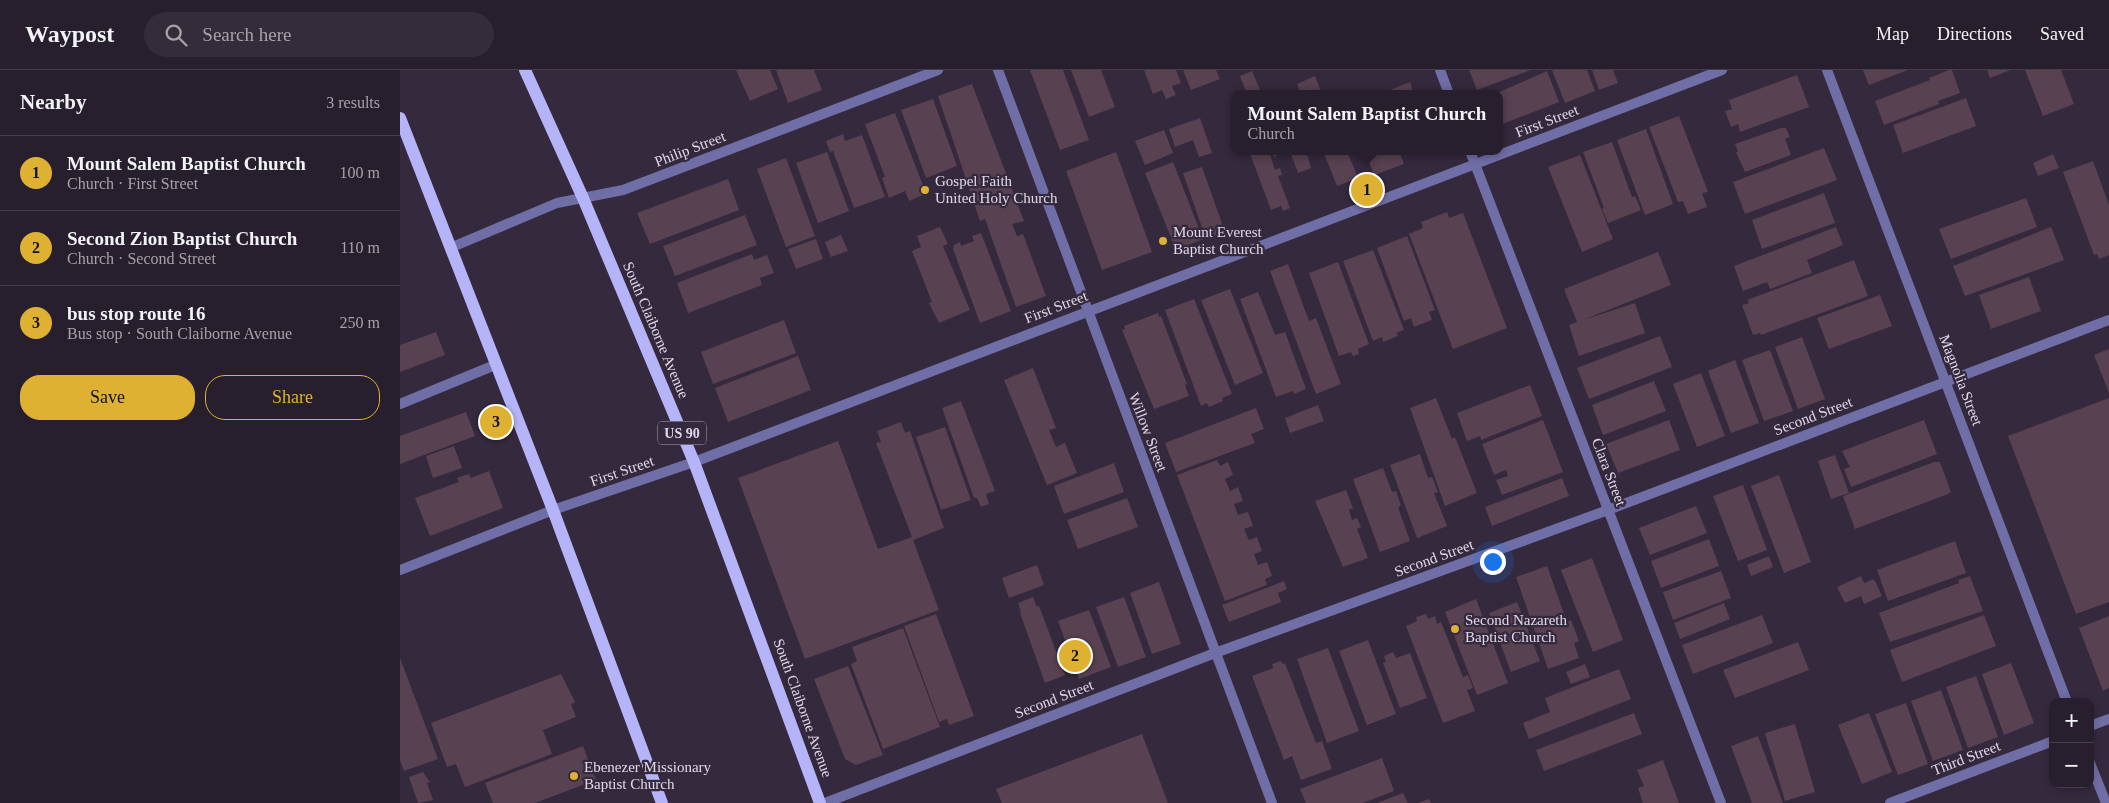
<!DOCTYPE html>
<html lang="en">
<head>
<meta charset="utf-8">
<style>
	body { margin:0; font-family:Georgia,serif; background:#342c3a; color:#f1f3f6 }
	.controls { position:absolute; right:15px; bottom:15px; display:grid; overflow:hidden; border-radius:10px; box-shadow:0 2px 8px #0003 }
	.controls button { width:45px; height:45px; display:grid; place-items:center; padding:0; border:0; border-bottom:1px solid #443d4a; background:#281f2e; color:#f1f3f6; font:25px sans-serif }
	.you { position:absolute; left:1092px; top:491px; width:18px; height:18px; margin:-12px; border:4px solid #fff; border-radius:50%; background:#1a73e8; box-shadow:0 0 0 8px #1a73e833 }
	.badge { display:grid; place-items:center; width:32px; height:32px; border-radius:50%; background:#deb133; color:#111; font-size:16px; font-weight:700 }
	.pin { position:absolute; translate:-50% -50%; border:2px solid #fff; box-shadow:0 1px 5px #0006 }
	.popup { position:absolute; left:831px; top:20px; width:272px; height:65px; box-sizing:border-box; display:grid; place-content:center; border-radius:10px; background:#281f2e; filter:drop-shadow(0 1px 4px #0005); font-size:16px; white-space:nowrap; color:#a5a2aa }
	.popup b { font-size:19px; color:#f1f3f6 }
	.popup::after { content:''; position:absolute; left:50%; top:100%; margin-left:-10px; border:10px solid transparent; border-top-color:#281f2e }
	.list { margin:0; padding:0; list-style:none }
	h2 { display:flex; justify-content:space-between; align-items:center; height:65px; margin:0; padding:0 20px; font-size:21px }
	h2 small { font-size:16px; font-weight:400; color:#a5a2aa }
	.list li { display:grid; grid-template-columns:32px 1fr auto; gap:15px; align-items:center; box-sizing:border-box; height:75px; padding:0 20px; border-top:1px solid #443d4a }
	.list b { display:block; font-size:19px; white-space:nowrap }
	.list p { margin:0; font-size:16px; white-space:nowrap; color:#a5a2aa }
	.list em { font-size:16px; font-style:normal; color:#a5a2aa }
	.actions { display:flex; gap:10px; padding:15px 20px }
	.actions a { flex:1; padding:11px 0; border:1px solid #deb133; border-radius:20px; text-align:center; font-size:18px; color:#deb133 }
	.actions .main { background:#deb133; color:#111 }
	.icon { flex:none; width:28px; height:28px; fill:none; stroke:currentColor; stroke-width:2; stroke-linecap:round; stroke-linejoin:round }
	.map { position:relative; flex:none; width:1709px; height:733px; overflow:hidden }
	header { display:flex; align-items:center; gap:30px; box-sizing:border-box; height:70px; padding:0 25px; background:#281f2e; border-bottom:1px solid #443d4a }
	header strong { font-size:24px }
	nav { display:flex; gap:28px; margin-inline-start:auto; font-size:18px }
	.search { width:350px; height:45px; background:#342c3a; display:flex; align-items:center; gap:12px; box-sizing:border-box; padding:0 18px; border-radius:28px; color:#a5a2aa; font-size:19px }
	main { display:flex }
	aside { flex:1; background:#281f2e }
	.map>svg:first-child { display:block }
</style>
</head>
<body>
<header>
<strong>Waypost</strong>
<div class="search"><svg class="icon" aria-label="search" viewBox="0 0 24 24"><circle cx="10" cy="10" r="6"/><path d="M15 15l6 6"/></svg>Search here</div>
<nav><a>Map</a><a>Directions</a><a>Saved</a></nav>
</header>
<main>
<aside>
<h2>Nearby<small>3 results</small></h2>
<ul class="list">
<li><span class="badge">1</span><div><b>Mount Salem Baptist Church</b><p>Church · First Street</p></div><em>100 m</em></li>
<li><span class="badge">2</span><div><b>Second Zion Baptist Church</b><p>Church · Second Street</p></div><em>110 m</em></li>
<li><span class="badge">3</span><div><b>bus stop route 16</b><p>Bus stop · South Claiborne Avenue</p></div><em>250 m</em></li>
</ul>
<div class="actions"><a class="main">Save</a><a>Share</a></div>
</aside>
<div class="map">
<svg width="1709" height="733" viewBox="0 0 1709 733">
	<rect width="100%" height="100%" fill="#35293e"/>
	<path fill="#584150" d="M 336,0 L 370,0 L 378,19 L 350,31 Z
		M 376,0 L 414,0 L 422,20 L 388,33 Z
		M 630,0 L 663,0 L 689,70 L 660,80 Z
		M 671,0 L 701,0 L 715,37 L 689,47 Z
		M 744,0 L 776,0 L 781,13 L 772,16 L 776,25 L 766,29 L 762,20 L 753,24 Z
		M 783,0 L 816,0 L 820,9 L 791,20 Z
		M 1069,0 L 1131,0 L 1077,20 Z
		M 1152,0 L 1187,0 L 1195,21 L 1165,33 Z
		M 1192,0 L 1213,0 L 1218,13 L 1199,20 Z
		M 1463,0 L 1508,0 L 1469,15 Z
		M 1549,0 L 1552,0 L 1560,23 L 1538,31 L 1539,34 L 1484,55 L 1475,31 L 1530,10 L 1529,8 Z
		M 1587,0 L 1611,0 L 1590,8 Z
		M 1625,0 L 1661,0 L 1674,34 L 1643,46 Z
		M 852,1 L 860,20 L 847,24 L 840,6 Z
		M 1147,1 L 1159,32 L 1100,55 L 1100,24 L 1095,24 Z
		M 1397,5 L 1409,37 L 1340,62 L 1338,54 L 1331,57 L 1325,41 L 1332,39 L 1329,30 Z
		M 915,6 L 922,24 L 901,24 L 897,14 Z
		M 1010,12 L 1014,24 L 980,24 Z
		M 572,14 L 624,151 L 612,154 L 617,166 L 623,164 L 646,226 L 616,237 L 585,149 L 580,151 L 538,26 Z
		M 1566,28 L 1576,56 L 1503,83 L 1493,55 Z
		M 533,29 L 557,96 L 526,108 L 501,40 Z
		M 495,43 L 524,118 L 521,120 L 523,125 L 509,131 L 505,121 L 489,128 L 482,108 L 485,107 L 465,54 Z
		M 1279,46 L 1308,122 L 1302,123 L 1307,137 L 1288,144 L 1283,131 L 1278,132 L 1249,57 Z
		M 800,48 L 812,83 L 799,87 L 793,70 L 775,77 L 769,59 Z
		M 1381,58 L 1386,58 L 1390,67 L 1385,69 L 1391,85 L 1345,102 L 1336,82 L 1338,82 L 1335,74 Z
		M 1246,59 L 1273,134 L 1245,145 L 1217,70 Z
		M 764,60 L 773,83 L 745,95 L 735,71 Z
		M 443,64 L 445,71 L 462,65 L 485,127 L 454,138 L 433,81 L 430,82 L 426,71 Z
		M 1212,72 L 1232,127 L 1235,126 L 1241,140 L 1208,153 L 1202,139 L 1204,138 L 1183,82 Z
		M 1424,78 L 1437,110 L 1345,144 L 1333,112 Z
		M 849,81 L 879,81 L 880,84 L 874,87 L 873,83 L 870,84 L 875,100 L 880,98 L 882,105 L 878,106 L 890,138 L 883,141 L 881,136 L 871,140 Z
		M 890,81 L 914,81 L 907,84 L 911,98 L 898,103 Z
		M 923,81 L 947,81 L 958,108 L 937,116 Z
		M 965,81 L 999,81 L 1004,94 L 974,105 Z
		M 1003,81 L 1016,81 L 1005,86 Z
		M 427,82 L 449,141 L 418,153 L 396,93 Z
		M 716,82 L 752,182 L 702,200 L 666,101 Z
		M 1653,84 L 1659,98 L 1638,106 L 1633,93 Z
		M 1180,85 L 1213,169 L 1182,182 L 1148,97 Z
		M 386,88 L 415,166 L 386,177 L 357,99 Z
		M 1693,91 L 1709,135 L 1709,185 L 1699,189 L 1697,184 L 1694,185 L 1663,102 Z
		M 773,92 L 803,169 L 776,180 L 745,103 Z
		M 802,97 L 825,162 L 806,169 L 783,103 Z
		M 328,109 L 339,140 L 250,174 L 237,143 Z
		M 1424,123 L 1435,153 L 1362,179 L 1352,150 Z
		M 1626,128 L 1637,157 L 1551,189 L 1539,159 Z
		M 1047,142 L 1049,148 L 1063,143 L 1107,258 L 1053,279 L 1009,164 L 1023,158 L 1021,152 Z
		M 345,145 L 357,175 L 275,206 L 263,176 Z
		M 540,157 L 548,174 L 543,176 L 570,240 L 539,253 L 529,233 L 532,232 L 512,181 L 521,177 L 517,166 Z
		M 1436,157 L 1443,175 L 1407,190 L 1412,203 L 1370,219 L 1367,212 L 1343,221 L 1334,196 Z
		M 1651,157 L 1664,190 L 1565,226 L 1553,196 Z
		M 581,163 L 611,241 L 580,253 L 553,179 L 554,175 L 560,172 L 561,176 L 574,171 L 572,166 Z
		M 441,165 L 448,181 L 431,187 L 425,172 Z
		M 1007,166 L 1035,240 L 1029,242 L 1032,250 L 1014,257 L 1011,248 L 1004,251 L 977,178 Z
		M 416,169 L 423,189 L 396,199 L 388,179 Z
		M 973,180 L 1004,260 L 996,263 L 998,266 L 983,272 L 982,267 L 973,271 L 943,191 Z
		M 1258,182 L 1271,215 L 1183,250 L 1235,233 L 1245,263 L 1179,286 L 1169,255 L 1177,252 L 1164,219 Z
		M 352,184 L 354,190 L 367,185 L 374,203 L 360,208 L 362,215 L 288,243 L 277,213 Z
		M 1454,190 L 1468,226 L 1361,265 L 1360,263 L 1353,265 L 1342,235 L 1349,233 L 1347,230 Z
		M 938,192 L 969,274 L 958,279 L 959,284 L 953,286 L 951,282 L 939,286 L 909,203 Z
		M 888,194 L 909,251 L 916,248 L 941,314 L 916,324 L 870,201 Z
		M 1629,207 L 1641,241 L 1591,259 L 1579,225 Z
		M 830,219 L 863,303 L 835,315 L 801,230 Z
		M 858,222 L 875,265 L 885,262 L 906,319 L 894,324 L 893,321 L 876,327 L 840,229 Z
		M 1480,225 L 1492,256 L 1429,279 L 1417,248 Z
		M 794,229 L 832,324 L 822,328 L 823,331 L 809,337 L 807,333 L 801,336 L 765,240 Z
		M 758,243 L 759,247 L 761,246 L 787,314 L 785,315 L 789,326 L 754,339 L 722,260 L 725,259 L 724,256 Z
		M 384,250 L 396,283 L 313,314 L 301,282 Z
		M 36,262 L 45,285 L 0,302 L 0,275 Z
		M 1260,266 L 1272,297 L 1189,329 L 1177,298 Z
		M 1402,267 L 1425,329 L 1398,339 L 1375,277 Z
		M 1709,279 L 1709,323 L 1694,285 Z
		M 1370,280 L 1393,341 L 1364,351 L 1342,290 Z
		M 398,286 L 411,320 L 328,352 L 315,318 Z
		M 1335,290 L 1359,353 L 1331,363 L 1308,301 Z
		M 633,298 L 656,358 L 649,360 L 656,377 L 665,373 L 677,403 L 647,415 L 604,310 Z
		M 1301,303 L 1325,366 L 1297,377 L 1273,314 Z
		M 1254,311 L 1266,341 L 1203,365 L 1192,335 Z
		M 1130,315 L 1142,346 L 1081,370 L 1080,366 L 1067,371 L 1057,343 Z
		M 1036,328 L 1052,369 L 1055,367 L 1077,423 L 1045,436 L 1010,338 Z
		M 1709,328 L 1709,532 L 1676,544 L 1608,366 Z
		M 561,331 L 595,421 L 586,424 L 589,434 L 581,437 L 577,428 L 574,428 L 542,338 Z
		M 918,335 L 924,351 L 890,363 L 885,348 Z
		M 856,338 L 864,359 L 851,364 L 855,373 L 776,402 L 765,373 Z
		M 66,342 L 75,366 L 0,394 L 0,366 Z
		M 1143,350 L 1163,402 L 1102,425 L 1096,410 L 1108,406 L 1106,400 L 1094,405 L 1082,374 Z
		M 1269,350 L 1280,380 L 1218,403 L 1206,374 Z
		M 1524,350 L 1537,384 L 1451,417 L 1444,399 L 1450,397 L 1442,381 Z
		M 501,352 L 505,363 L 510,361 L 544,458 L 513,470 L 539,540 L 405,589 L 338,408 L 438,371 L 478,479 L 512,467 L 476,373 L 481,372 L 477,361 Z
		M 545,357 L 571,430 L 541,440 L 516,367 Z
		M 54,376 L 62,398 L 33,408 L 26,386 Z
		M 1020,384 L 1028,408 L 1032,407 L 1038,422 L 1034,423 L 1047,456 L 1017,468 L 990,395 Z
		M 1435,385 L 1449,423 L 1431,429 L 1418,391 Z
		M 817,390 L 820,396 L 828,392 L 833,405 L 825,409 L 830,421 L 838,417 L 843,431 L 834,434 L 838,445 L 848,442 L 853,456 L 844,459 L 849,470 L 857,467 L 862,481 L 854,484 L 858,495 L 867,492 L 872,506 L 865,509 L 867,515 L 825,531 L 777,405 Z
		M 1534,392 L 1540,392 L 1551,422 L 1548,424 L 1455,459 L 1443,426 Z
		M 714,393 L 724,422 L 664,444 L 654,416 Z
		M 983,398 L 992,422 L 996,421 L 1001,436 L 998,437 L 1010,471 L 980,482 L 953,409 Z
		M 89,401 L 103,438 L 30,466 L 15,428 L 59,412 L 57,408 L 69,404 L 71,408 Z
		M 1379,405 L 1411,492 L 1384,503 L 1351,416 Z
		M 1162,408 L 1169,426 L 1092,456 L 1085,437 Z
		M 1343,415 L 1367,480 L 1338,491 L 1313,426 Z
		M 946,420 L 953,438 L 949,440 L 952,450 L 957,448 L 961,457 L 957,459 L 968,488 L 943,497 L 915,431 Z
		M 727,428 L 738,457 L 678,479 L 667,450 Z
		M 1296,436 L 1307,463 L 1250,485 L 1239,458 Z
		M 1309,469 L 1319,496 L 1261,518 L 1251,491 Z
		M 1555,471 L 1566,503 L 1488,531 L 1477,500 Z
		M 1369,486 L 1373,497 L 1351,506 L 1347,495 Z
		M 1192,488 L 1223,570 L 1193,582 L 1161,500 Z
		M 637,495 L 644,515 L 609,528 L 602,508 Z
		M 1147,496 L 1167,552 L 1171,550 L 1179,571 L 1174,573 L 1179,588 L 1148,599 L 1116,507 Z
		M 1321,501 L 1331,528 L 1273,550 L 1263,522 Z
		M 1461,506 L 1464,513 L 1474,509 L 1482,526 L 1464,534 L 1461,526 L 1445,533 L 1437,517 Z
		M 1570,506 L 1583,541 L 1490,572 L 1479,543 L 1559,513 L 1558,510 Z
		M 884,511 L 887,519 L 878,523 L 881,532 L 829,552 L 822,535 Z
		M 759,512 L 781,574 L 752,584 L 730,523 Z
		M 633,527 L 637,537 L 639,536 L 665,605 L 645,613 L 620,543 L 621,543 L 618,533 Z
		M 724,527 L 746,587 L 718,597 L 696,537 Z
		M 1076,529 L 1108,613 L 1077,625 L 1045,542 Z
		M 1117,532 L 1140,591 L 1111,602 L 1089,543 Z
		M 1324,533 L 1330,549 L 1280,569 L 1274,553 Z
		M 689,540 L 711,597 L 679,609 L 658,551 Z
		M 536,544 L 574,646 L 549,655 L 547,649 L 539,652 L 504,556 Z
		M 1026,544 L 1028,549 L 1035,546 L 1037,554 L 1041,552 L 1063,607 L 1068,605 L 1073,618 L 1067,620 L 1075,641 L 1043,653 L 1006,556 L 1017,551 L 1016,547 Z
		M 1362,545 L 1373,573 L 1293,604 L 1282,575 Z
		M 1584,545 L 1596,576 L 1502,612 L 1490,580 Z
		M 1709,546 L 1709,618 L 1703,621 L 1679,558 Z
		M 503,558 L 540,657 L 483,679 L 451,594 L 457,591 L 452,577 Z
		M 968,570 L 996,644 L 967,655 L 939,581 Z
		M 1398,572 L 1409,600 L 1335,628 L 1323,600 Z
		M 928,578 L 959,661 L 927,673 L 897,589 Z
		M 993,582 L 996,588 L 1010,583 L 1027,628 L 1000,638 L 983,593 L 986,592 L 984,586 Z
		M 0,588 L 38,689 L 4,701 L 0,690 Z
		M 881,591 L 883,594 L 885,593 L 916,673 L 922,671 L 932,699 L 901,710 L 892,686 L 884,690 L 852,606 L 873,598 L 872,594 Z
		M 1611,593 L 1634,653 L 1604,665 L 1582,604 Z
		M 1185,594 L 1190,607 L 1171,614 L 1166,602 Z
		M 448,596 L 483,685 L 456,695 L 445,689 L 414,609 Z
		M 1219,599 L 1231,629 L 1129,669 L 1123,653 L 1150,642 L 1145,628 Z
		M 161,604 L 175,632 L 171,634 L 176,647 L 143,660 L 152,684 L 65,717 L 56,694 L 47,697 L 31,653 Z
		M 1576,606 L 1598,667 L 1568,678 L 1546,617 Z
		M 1541,620 L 1563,680 L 1533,691 L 1511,631 Z
		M 1506,633 L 1528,694 L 1498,705 L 1475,644 Z
		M 1234,643 L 1242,664 L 1144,701 L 1136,680 Z
		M 1469,643 L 1492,702 L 1462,714 L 1438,655 Z
		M 1395,654 L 1415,722 L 1385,731 L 1365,663 Z
		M 742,664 L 768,733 L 602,733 L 596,719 Z
		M 1358,666 L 1383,733 L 1352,733 L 1331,676 Z
		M 183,676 L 196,710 L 135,733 L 93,733 L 85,713 Z
		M 982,688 L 994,721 L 963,733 L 906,733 L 900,719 Z
		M 1263,690 L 1279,733 L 1243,733 L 1238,718 L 1244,716 L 1237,700 Z
		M 23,702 L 30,712 L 27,713 L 33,730 L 18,733 L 9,707 Z
		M 1003,723 L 1008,733 L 977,733 Z
		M 1029,729 L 1031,733 L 1018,733 Z"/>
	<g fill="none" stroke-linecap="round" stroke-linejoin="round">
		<path stroke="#706ea6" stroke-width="10" d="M 0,334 L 95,295"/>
		<path stroke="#706ea6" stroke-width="10" d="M 598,0 L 872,733
			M 1040,0 L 1049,24
			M 1427,0 L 1667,632
			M 1070,81 L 1321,733
			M 50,178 L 157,133 L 223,120 L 538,0
			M 0,500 L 153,440 L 294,392 L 1322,0
			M 1690,656 L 1709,649
			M 1690,693 L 1706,733
			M 425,733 L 815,583 L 1208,440 L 1709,250
			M 1490,733 L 1653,671"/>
		<path stroke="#b5b4f9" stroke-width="12" d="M 125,0 L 183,128 L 294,392 L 420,733
			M 0,48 L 153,440 L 262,733"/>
	</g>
	<g fill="#deb133" stroke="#35293e" stroke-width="2">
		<circle cx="525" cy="120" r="5"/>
		<circle cx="763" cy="171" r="5"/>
		<circle cx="1055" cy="559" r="5"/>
		<circle cx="174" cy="706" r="5"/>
	</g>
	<g text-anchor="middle" stroke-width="4.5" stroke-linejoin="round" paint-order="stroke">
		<rect fill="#35293e" stroke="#ada4b4" stroke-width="1" x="258" y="351.5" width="48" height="23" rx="4"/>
		<g font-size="14" font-weight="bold" fill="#e1d9e7">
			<text x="282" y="368">US 90</text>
		</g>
		<g font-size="15" fill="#e1d9e7" stroke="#35293e">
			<text transform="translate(1147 51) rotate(-21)" y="5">First Street</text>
			<text transform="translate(290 79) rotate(-21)" y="5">Philip Street</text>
			<text transform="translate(656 237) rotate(-21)" y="5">First Street</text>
			<text transform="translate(256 260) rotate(67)" y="5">South Claiborne Avenue</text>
			<text transform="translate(1561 310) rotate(69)" y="5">Magnolia Street</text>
			<text transform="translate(1413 346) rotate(-21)" y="5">Second Street</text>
			<text transform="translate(748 362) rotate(69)" y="5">Willow Street</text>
			<text transform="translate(222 401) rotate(-19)" y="5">First Street</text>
			<text transform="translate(1209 402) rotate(69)" y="5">Clara Street</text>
			<text transform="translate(1034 488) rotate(-20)" y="5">Second Street</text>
			<text transform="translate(654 629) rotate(-21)" y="5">Second Street</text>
			<text transform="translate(403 638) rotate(70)" y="5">South Claiborne Avenue</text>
			<text transform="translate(1566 688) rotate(-21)" y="5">Third Street</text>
		</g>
		<g font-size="15" fill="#e1d9e7" stroke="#35293e" text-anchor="start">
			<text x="535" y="116">Gospel Faith<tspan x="535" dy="17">United Holy Church</tspan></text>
			<text x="773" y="167">Mount Everest<tspan x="773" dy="17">Baptist Church</tspan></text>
			<text x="1065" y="555">Second Nazareth<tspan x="1065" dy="17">Baptist Church</tspan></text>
			<text x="184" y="702">Ebenezer Missionary<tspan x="184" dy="17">Baptist Church</tspan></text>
		</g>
	</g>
</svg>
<div class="controls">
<button>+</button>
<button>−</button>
</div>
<div class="you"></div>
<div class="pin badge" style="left:967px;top:120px">1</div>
<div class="popup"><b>Mount Salem Baptist Church</b>Church</div>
<div class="pin badge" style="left:675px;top:586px">2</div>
<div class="pin badge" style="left:96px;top:352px">3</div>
</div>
</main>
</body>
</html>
